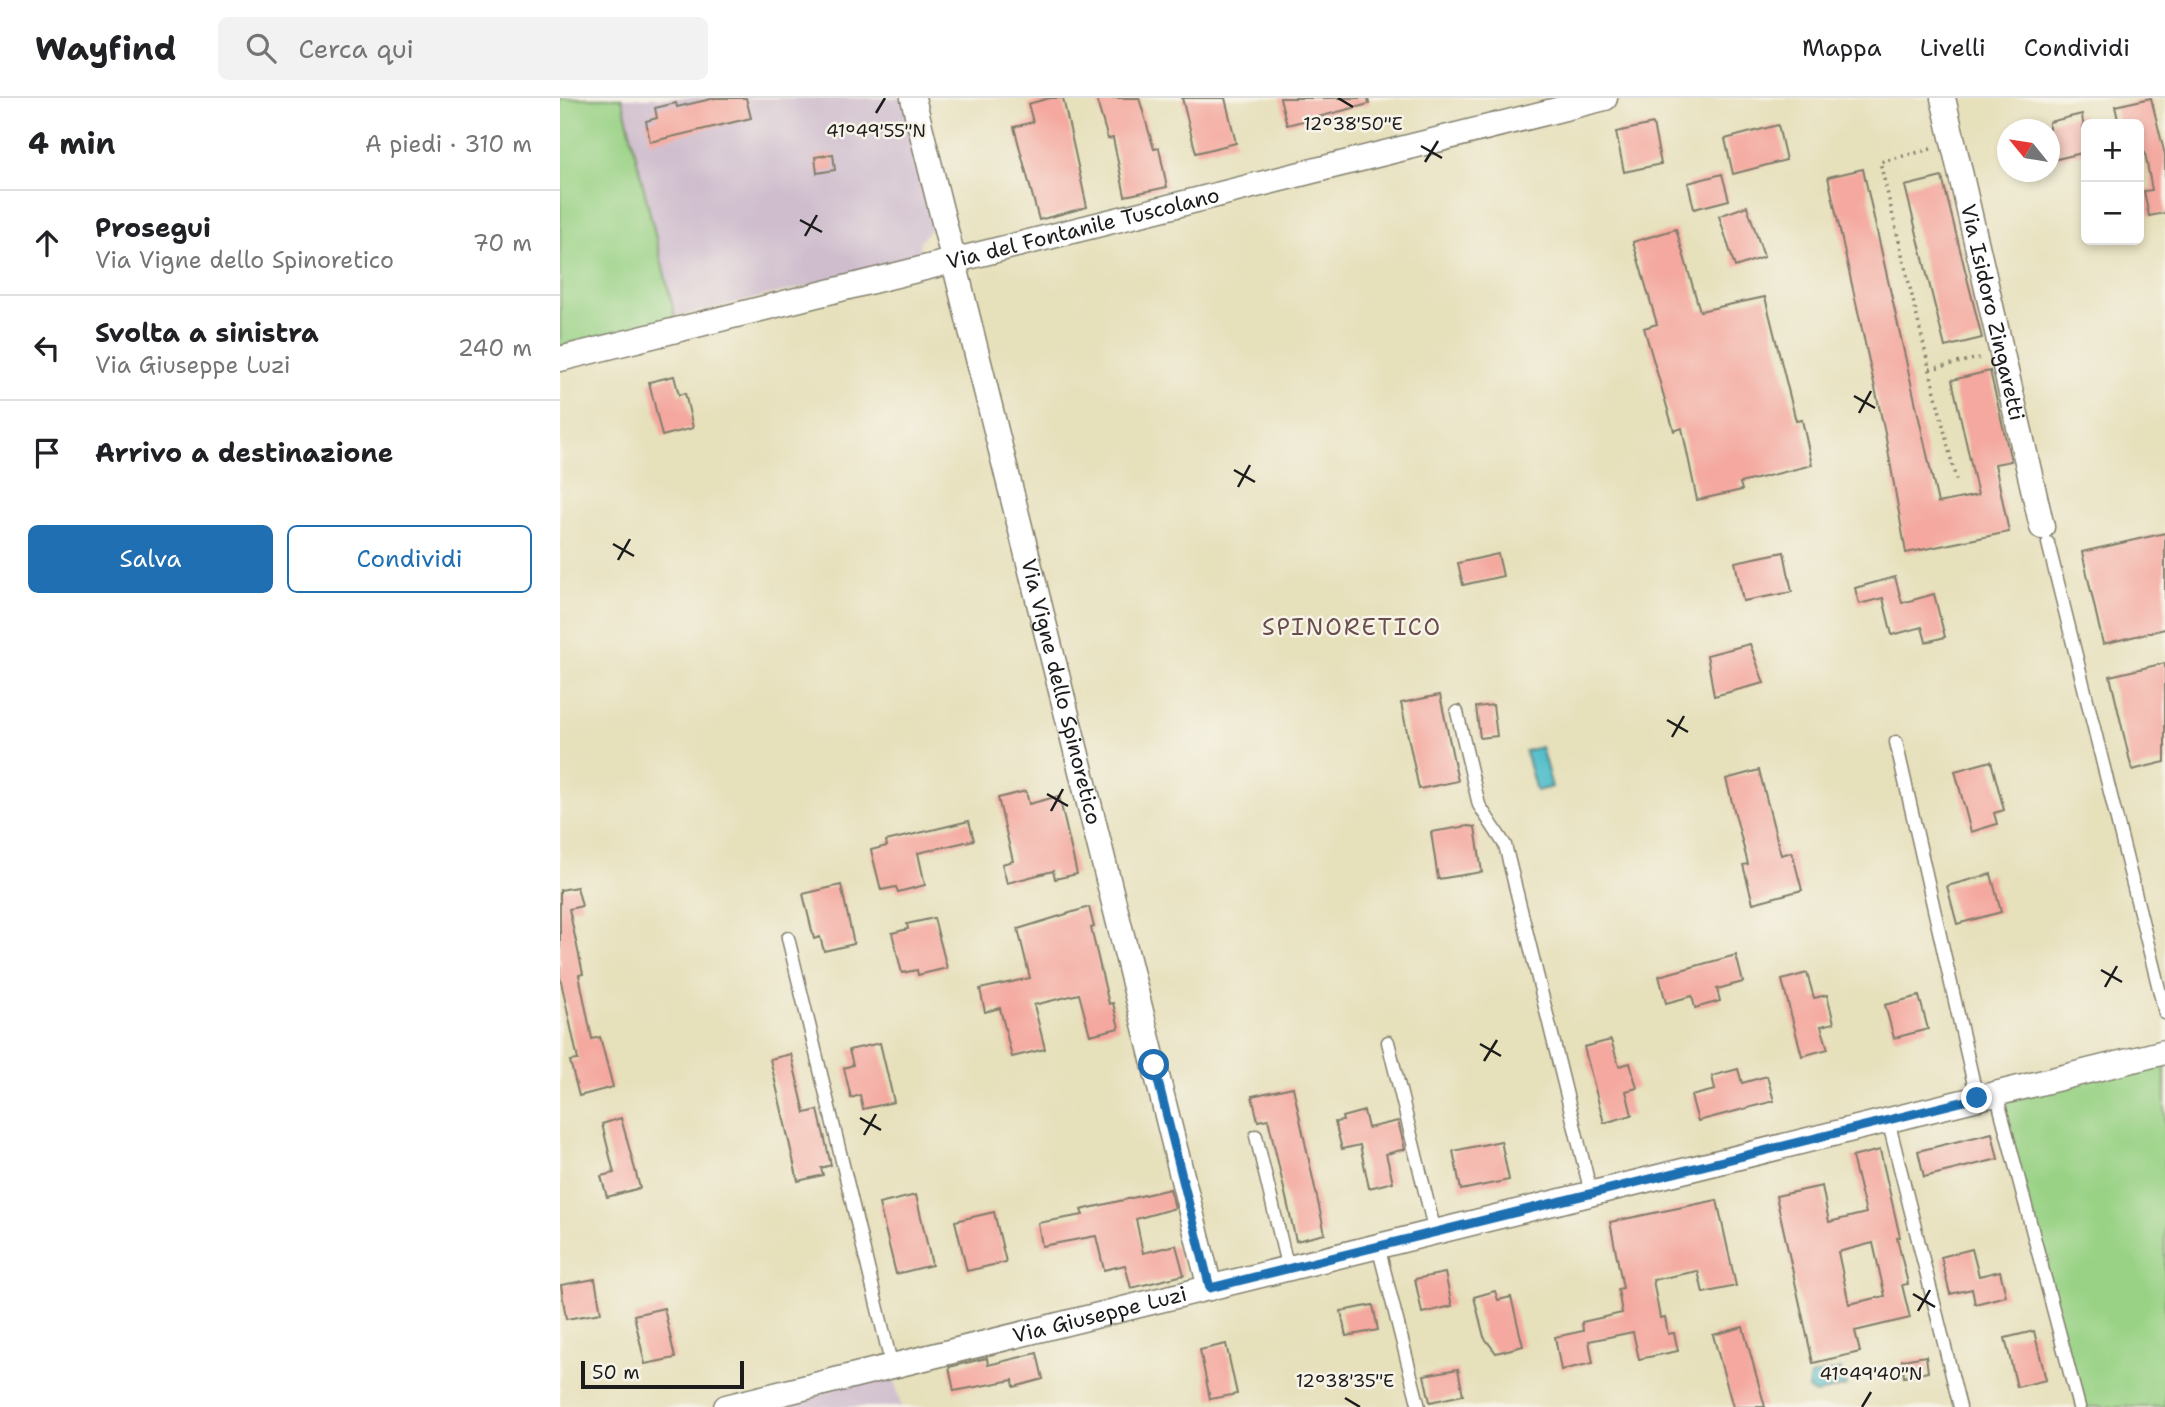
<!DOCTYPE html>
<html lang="it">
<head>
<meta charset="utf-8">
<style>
	body { margin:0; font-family:"Shantell Sans",sans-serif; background:#f2f2f2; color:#202124 }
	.controls { position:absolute; right:21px; top:21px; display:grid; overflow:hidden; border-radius:10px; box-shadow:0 4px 10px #0003 }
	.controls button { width:63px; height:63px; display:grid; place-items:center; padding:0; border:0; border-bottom:2px solid #e0e0e0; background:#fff; color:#202124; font:35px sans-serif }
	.compass { position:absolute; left:1437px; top:21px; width:63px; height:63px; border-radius:50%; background:#fff; box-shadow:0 4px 10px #0003; rotate:300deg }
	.scale { position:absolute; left:21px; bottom:18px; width:163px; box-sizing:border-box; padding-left:7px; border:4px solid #1c1c1c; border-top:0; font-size:19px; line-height:24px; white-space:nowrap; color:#1c1c1c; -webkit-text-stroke:5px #f7f3e8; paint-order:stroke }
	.stop { position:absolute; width:21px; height:21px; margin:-16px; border:5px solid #1f6fb2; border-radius:50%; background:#fff }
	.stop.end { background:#1f6fb2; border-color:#fff; box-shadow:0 2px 7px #0008 }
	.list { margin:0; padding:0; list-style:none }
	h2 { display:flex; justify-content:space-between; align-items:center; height:91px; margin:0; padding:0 28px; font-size:30px }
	h2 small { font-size:23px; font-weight:400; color:#757577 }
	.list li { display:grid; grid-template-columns:46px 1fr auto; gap:21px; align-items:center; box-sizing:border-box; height:105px; padding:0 28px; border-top:2px solid #e0e0e0 }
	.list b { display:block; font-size:26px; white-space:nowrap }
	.list p { margin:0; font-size:23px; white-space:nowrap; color:#757577 }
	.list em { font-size:23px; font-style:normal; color:#757577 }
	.actions { display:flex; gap:14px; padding:21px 28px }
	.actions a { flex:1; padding:16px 0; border:2px solid #1f6fb2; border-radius:10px; text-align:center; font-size:24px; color:#1f6fb2 }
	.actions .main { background:#1f6fb2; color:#fff }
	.icon { flex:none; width:38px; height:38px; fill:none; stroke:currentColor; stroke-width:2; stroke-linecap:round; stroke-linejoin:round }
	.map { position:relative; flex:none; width:1605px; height:1309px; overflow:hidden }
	header { display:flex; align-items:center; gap:42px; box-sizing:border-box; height:98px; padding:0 35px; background:#fff; border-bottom:2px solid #e0e0e0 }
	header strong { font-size:33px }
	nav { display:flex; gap:38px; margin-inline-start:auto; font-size:24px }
	.search { width:490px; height:63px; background:#f2f2f2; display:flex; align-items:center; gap:18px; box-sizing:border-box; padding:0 24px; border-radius:10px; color:#757577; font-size:26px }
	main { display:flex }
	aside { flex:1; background:#fff }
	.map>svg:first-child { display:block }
</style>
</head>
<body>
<header>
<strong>Wayfind</strong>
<div class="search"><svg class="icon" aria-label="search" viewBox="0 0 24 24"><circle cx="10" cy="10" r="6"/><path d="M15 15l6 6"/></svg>Cerca qui</div>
<nav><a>Mappa</a><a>Livelli</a><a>Condividi</a></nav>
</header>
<main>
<aside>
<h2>4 min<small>A piedi · 310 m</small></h2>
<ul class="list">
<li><svg class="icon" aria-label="ahead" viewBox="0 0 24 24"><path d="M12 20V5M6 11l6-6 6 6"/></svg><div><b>Prosegui</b><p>Via Vigne dello Spinoretico</p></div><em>70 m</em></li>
<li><svg class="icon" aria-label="left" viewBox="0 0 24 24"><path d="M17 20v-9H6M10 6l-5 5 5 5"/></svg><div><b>Svolta a sinistra</b><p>Via Giuseppe Luzi</p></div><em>240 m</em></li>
<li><svg class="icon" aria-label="arrive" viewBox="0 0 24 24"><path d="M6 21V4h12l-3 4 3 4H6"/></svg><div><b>Arrivo a destinazione</b></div></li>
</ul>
<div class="actions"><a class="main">Salva</a><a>Condividi</a></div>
</aside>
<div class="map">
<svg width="1605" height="1309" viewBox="0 0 1605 1309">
	<rect width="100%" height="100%" fill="#f7f3e8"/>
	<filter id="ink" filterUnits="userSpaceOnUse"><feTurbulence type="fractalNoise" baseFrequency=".0143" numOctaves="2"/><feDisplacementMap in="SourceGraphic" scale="14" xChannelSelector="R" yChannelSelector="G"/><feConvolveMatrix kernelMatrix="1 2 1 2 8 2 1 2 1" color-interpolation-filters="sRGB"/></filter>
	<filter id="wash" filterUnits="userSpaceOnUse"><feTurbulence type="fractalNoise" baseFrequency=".00686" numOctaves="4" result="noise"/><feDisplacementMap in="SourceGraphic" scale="28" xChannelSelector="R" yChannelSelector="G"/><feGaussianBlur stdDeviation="1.57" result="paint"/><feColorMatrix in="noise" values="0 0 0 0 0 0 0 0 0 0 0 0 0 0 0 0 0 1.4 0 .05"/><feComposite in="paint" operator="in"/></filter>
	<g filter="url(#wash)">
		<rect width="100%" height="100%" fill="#e6e0bb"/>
		<path fill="#cfbdce" d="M 62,0 L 343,0 L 375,126 L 360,143 L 358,163 L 115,219 Z
			M 332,1269 L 341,1309 L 166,1309 Z"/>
		<path fill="#99d285" stroke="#5a7750" stroke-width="2" d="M 0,0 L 62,0 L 115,219 L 0,248 Z
			M 1605,954 L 1605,1309 L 1519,1309 L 1436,995 Z"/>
		<path fill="#51beca" stroke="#366d73" stroke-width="2" d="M 981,649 L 992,689 L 976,693 L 965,653 Z
			M 1281,1271 L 1286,1288 L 1255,1296 L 1248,1291 L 1250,1278 Z"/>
		<g id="blocks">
			<path fill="#f4a89f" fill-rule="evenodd" d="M 155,0 L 186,0 L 191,20 L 90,44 L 86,23 L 97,20 L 95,10 L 116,5 L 117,9 Z
				M 490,0 L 503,0 L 527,109 L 479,122 L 454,29 L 473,24 L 468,6 Z
				M 536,0 L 579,0 L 594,51 L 599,50 L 607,89 L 565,98 L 553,40 L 548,41 Z
				M 622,0 L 665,0 L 676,45 L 636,55 Z
				M 720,0 L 808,0 L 809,6 L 727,27 Z
				M 1591,0 L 1605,57 L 1605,115 L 1589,118 L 1584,93 L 1592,92 L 1585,55 L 1579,57 L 1579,26 L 1559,26 L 1555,8 Z
				M 1522,16 L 1526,54 L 1489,63 L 1489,24 Z
				M 1093,26 L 1101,66 L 1064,74 L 1056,34 Z
				M 1218,27 L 1226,62 L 1173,76 L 1165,41 Z
				M 273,56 L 275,72 L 257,75 L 255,59 Z
				M 1303,71 L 1378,405 L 1418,397 L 1392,282 L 1430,273 L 1451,363 L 1435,366 L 1449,434 L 1346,455 L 1325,335 L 1268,79 Z
				M 1162,76 L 1169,102 L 1134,111 L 1128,85 Z
				M 1382,79 L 1422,240 L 1385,249 L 1345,88 Z
				M 1187,108 L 1204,159 L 1175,169 L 1159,118 Z
				M 1116,131 L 1140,213 L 1205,199 L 1236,323 L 1242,322 L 1252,367 L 1180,385 L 1182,392 L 1137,402 L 1122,330 L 1114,333 L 1084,230 L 1097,226 L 1073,144 Z
				M 114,278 L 119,297 L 125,295 L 133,330 L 102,338 L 89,284 Z
				M 1605,435 L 1605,531 L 1543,546 L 1522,454 Z
				M 1224,454 L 1232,494 L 1183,503 L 1175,464 Z
				M 938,456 L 943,478 L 903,487 L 898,465 Z
				M 1335,479 L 1342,505 L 1374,496 L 1385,539 L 1366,544 L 1362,529 L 1332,537 L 1323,500 L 1299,506 L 1295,490 Z
				M 1190,546 L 1204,585 L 1154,598 L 1147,557 Z
				M 1605,565 L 1605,664 L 1572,672 L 1550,578 Z
				M 880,597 L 898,683 L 859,691 L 841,605 Z
				M 933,607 L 937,638 L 920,640 L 916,609 Z
				M 1431,663 L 1444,712 L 1434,715 L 1437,726 L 1411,734 L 1395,673 Z
				M 1199,672 L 1221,757 L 1232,754 L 1242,792 L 1193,805 L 1183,767 L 1188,766 L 1166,681 Z
				M 466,693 L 469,706 L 499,698 L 517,776 L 495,781 L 493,773 L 447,785 L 442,766 L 453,763 L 438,700 Z
				M 409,723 L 414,742 L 358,755 L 365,787 L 338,794 L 336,789 L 321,792 L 311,752 L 327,748 L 326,743 Z
				M 908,728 L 915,729 L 922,774 L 878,781 L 871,734 Z
				M 1431,776 L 1441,814 L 1397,826 L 1387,788 Z
				M 281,787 L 294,846 L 264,853 L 260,839 L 254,841 L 243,796 Z
				M 17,789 L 22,808 L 9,811 L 23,876 L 19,877 L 32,941 L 40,939 L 53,989 L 19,998 L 10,963 L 18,962 L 0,879 L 0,792 Z
				M 529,809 L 534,829 L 531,830 L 549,906 L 553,905 L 559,930 L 530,937 L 519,896 L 474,907 L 485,951 L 452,959 L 440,910 L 425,914 L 420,891 L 470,880 L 458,831 Z
				M 374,820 L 387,870 L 358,877 L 357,872 L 342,875 L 332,835 L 348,831 L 347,826 Z
				M 1176,857 L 1183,884 L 1157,891 L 1160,903 L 1135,910 L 1132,898 L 1106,905 L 1099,878 Z
				M 1247,875 L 1254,900 L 1267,897 L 1274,925 L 1261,928 L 1268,951 L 1242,958 L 1222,882 Z
				M 1359,898 L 1368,931 L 1334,940 L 1325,907 Z
				M 1051,942 L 1059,968 L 1070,965 L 1077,990 L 1066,993 L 1072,1017 L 1044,1025 L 1024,949 Z
				M 320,945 L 334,1004 L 303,1011 L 300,997 L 291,1000 L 284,970 L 293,967 L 289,952 Z
				M 231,956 L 245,1015 L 258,1012 L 271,1067 L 261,1070 L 263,1077 L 238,1083 L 210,961 Z
				M 1178,971 L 1182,985 L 1207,978 L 1214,1003 L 1138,1023 L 1131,998 L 1155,992 L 1152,978 Z
				M 733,989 L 765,1136 L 736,1143 L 708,1021 L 698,1023 L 692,998 Z
				M 804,1013 L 808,1030 L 838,1023 L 845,1051 L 826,1056 L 833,1084 L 809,1090 L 800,1047 L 782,1051 L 775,1024 L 783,1023 L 782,1019 Z
				M 61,1020 L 80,1090 L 47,1099 L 41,1078 L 54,1075 L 42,1026 Z
				M 1432,1035 L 1438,1061 L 1364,1079 L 1358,1053 Z
				M 941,1043 L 949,1082 L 901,1092 L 893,1053 Z
				M 1320,1052 L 1340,1139 L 1337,1140 L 1348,1186 L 1342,1187 L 1350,1220 L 1295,1233 L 1300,1254 L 1253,1265 L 1216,1098 L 1262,1088 L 1269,1124 L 1306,1115 L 1292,1059 ZM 1313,1145 L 1325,1198 L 1289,1206 L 1278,1154 Z
				M 610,1091 L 615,1110 L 576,1121 L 583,1155 L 616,1147 L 624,1177 L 571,1190 L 565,1167 L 544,1172 L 536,1138 L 482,1148 L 478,1125 L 523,1117 L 521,1112 Z
				M 356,1097 L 372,1167 L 336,1176 L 319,1106 Z
				M 1157,1102 L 1176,1188 L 1143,1195 L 1138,1173 L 1093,1182 L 1100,1220 L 1105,1219 L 1108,1236 L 1114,1235 L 1118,1253 L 1079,1261 L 1073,1234 L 1029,1243 L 1033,1265 L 1001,1272 L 995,1239 L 1023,1233 L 1022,1224 L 1062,1215 L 1058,1191 L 1063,1190 L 1050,1124 Z
				M 434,1114 L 446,1164 L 407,1173 L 395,1123 Z
				M 1412,1151 L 1419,1178 L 1440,1173 L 1446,1198 L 1415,1206 L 1412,1191 L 1390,1196 L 1381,1159 Z
				M 885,1175 L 892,1208 L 862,1215 L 855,1181 Z
				M 35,1181 L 41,1215 L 6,1221 L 1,1187 Z
				M 935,1193 L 938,1202 L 951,1199 L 963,1248 L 936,1255 L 924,1239 L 914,1199 Z
				M 813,1207 L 818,1232 L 786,1238 L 781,1213 Z
				M 104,1210 L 115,1260 L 85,1266 L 74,1217 Z
				M 1183,1229 L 1205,1309 L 1173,1309 L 1153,1237 Z
				M 1474,1233 L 1486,1282 L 1457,1289 L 1445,1240 Z
				M 666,1246 L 677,1296 L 650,1301 L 640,1252 Z
				M 477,1255 L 483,1281 L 454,1289 L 453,1282 L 394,1293 L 389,1269 L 427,1260 L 428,1267 Z
				M 1366,1258 L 1368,1274 L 1344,1279 L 1342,1262 Z
				M 898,1271 L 903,1297 L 870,1304 L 864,1277 Z"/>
		</g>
	</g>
	<g filter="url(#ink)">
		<use href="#blocks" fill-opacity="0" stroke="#817e6c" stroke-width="2"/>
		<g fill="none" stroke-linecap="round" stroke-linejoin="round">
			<g stroke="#817e6c" stroke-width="15">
				<path id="lane" d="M 1488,445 L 1605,915
					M 897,614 L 919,707 L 945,747 L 1031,1095
					M 1336,644 L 1417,1000
					M 228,840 L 332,1269
					M 828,944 L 875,1134
					M 1436,995 L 1519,1309
					M 1328,1022 L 1400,1309
					M 696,1038 L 728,1171
					M 818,1148 L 859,1309"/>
			</g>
			<g stroke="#817e6c" stroke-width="27">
				<g id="street">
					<path id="s1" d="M 353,0 L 650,1190"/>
					<path id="s2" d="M 1383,0 L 1482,429"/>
					<path id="s3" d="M 0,261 L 1045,0"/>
					<path id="s4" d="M 166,1309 L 1605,954"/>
				</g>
			</g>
			<path stroke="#817e6c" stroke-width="3.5" stroke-dasharray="2 5" stroke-linecap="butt" d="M 1371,51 L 1320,64 L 1397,386
				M 1370,271 L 1419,260"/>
			<use href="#lane" stroke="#fff" stroke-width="12"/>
			<use href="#street" stroke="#fff" stroke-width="24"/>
		</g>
	</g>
	<g fill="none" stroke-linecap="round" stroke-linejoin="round" filter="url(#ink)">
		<path stroke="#1f6fb2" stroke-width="9" d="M 594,967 L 650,1190 L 1417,1000"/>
	</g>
	<path fill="none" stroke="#1c1c1c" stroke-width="2.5" d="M 778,0 L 793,9M 316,15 L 325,0M 861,48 L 882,60M 865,64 L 878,43M 240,122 L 262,134M 245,138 L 257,117M 1294,298 L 1315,310M 1299,315 L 1311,293M 674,372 L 695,384M 678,389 L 690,367M 53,446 L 74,458M 58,462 L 70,441M 1107,622 L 1128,634M 1112,639 L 1124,618M 487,696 L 508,708M 491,713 L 503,691M 1541,872 L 1562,884M 1545,889 L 1557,868M 920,946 L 941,958M 924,963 L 937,942M 300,1020 L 321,1032M 304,1037 L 316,1016M 1353,1196 L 1375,1209M 1358,1213 L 1370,1192M 785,1300 L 800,1309M 1302,1309 L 1311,1294"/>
	<g text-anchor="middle" stroke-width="5" stroke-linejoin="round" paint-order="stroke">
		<g font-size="21" fill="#1c1c1c" stroke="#f7f3e8">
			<text dy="7" stroke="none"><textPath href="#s3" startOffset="539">Via del Fontanile Tuscolano</textPath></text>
			<text dy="7" stroke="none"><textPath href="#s2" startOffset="220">Via Isidoro Zingaretti</textPath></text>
			<text dy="7" stroke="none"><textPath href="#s1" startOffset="612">Via Vigne dello Spinoretico</textPath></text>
			<text dy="7" stroke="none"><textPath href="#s4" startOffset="385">Via Giuseppe Luzi</textPath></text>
		</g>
		<g font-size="23" letter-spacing="2" fill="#684d4a" stroke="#f7f3e8">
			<text x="792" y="537">SPINORETICO</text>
		</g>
	</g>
	<g font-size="18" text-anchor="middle" fill="#1c1c1c" stroke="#f7f3e8" stroke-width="5" stroke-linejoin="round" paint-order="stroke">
		<text x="793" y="32">12°38'50"E</text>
		<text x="316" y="39">41°49'55"N</text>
		<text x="1311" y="1282">41°49'40"N</text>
		<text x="785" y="1289">12°38'35"E</text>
	</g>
</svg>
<div class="controls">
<button>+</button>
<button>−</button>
</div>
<svg class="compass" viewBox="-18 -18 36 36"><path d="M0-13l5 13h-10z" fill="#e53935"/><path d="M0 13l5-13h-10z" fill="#757577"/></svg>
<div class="scale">50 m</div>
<div class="stop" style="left:594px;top:967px"></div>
<div class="stop end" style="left:1417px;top:1000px"></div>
</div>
</main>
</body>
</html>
